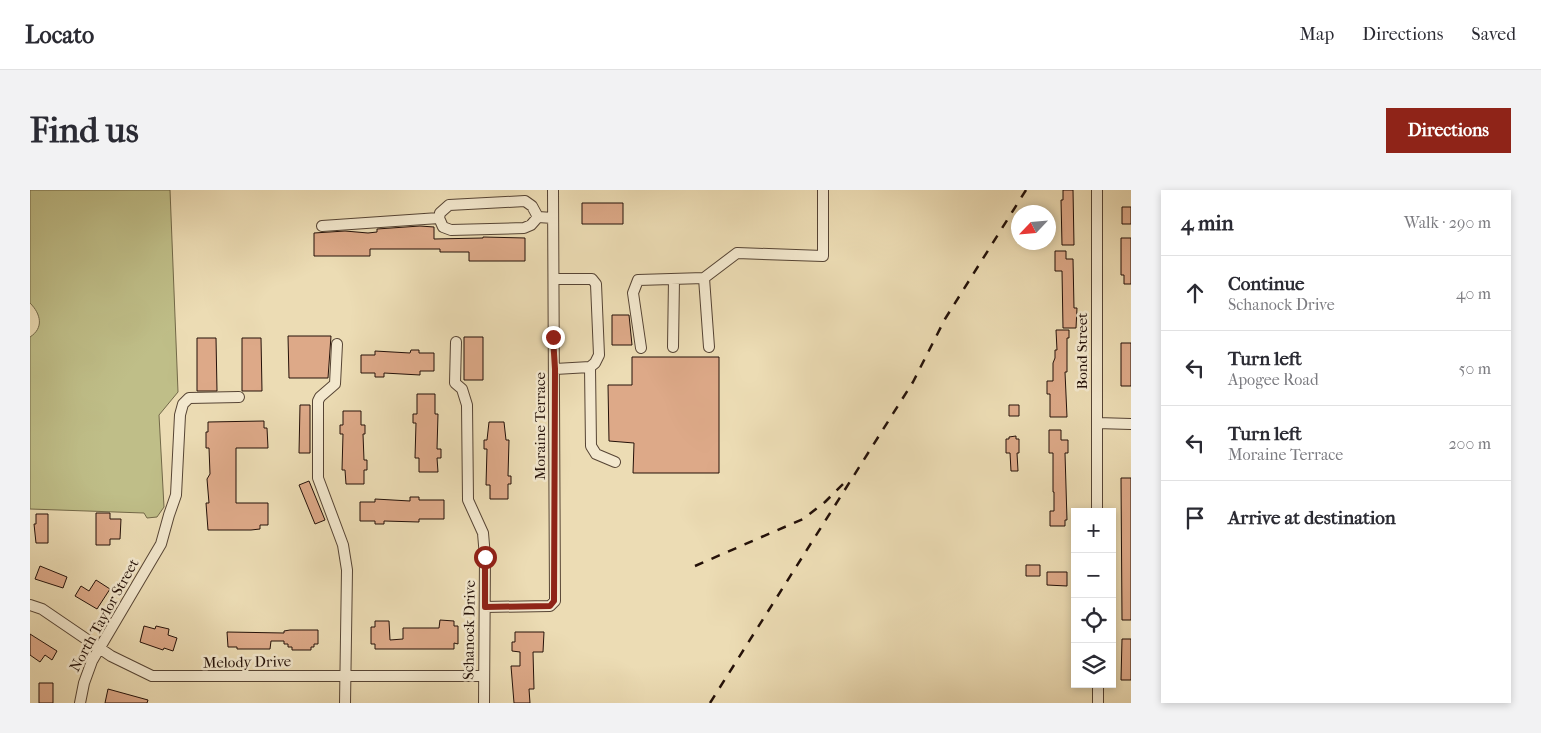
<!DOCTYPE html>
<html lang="en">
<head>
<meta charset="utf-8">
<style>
	body { margin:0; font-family:"IM FELL French Canon",serif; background:#f2f2f3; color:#2b2b33 }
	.controls { position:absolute; right:15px; bottom:15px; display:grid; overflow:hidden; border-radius:0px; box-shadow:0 2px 8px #0003 }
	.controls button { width:45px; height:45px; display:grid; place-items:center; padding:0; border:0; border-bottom:1px solid #e1e1e2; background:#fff; color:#2b2b33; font:25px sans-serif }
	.compass { position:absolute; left:981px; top:15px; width:45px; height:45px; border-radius:50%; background:#fff; box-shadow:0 2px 8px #0003; rotate:244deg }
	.stop { position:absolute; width:15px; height:15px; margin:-11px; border:4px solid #8f2418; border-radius:50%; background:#fff }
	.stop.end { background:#8f2418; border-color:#fff; box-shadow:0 1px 5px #0008 }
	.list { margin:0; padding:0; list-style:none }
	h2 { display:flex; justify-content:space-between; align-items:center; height:65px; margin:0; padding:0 20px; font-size:21px }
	h2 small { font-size:16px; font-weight:400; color:#7c7c81 }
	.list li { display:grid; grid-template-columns:32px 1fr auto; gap:15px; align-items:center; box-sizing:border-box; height:75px; padding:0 20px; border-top:1px solid #e1e1e2 }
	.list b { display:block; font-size:19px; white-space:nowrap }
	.list p { margin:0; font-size:16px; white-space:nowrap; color:#7c7c81 }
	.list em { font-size:16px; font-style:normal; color:#7c7c81 }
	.icon { flex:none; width:28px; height:28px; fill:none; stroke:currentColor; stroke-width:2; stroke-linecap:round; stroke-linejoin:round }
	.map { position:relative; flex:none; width:1101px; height:513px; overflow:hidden; border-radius:0px }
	header { display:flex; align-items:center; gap:30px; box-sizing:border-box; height:70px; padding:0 25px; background:#fff; border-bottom:1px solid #e1e1e2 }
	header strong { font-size:24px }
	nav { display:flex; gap:28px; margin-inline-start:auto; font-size:18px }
	.intro { display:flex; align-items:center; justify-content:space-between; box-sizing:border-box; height:120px; padding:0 30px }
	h1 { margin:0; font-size:35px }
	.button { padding:12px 22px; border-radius:0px; background:#8f2418; color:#fff; font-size:18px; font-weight:700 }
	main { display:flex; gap:30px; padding:0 30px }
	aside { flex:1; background:#fff; border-radius:0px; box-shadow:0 2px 8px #0003 }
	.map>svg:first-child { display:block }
</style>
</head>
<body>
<header>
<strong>Locato</strong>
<nav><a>Map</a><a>Directions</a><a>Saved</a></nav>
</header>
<div class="intro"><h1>Find us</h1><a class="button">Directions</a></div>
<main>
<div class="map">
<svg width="1101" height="513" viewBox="0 0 1101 513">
	<rect width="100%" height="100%" fill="#ecdcb4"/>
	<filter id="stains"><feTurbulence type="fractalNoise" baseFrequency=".004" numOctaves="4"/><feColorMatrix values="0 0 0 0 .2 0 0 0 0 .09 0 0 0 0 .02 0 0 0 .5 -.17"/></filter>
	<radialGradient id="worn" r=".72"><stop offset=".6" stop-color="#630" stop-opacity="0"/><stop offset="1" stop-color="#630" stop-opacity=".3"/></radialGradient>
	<path fill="#bfbe88" stroke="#726848" d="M 0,0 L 140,0 L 148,202 L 129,225 L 134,317 L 127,327 L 117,328 L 114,323 L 0,319 L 0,147 C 14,138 11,124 0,113 Z"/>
	<path fill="#dda988" stroke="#241109" d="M 1033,0 L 1043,0 L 1044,55 L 1032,55 L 1031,10 L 1033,10 Z
		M 552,13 L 593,13 L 593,34 L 552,34 Z
		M 1092,17 L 1101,17 L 1101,34 L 1092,34 Z
		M 390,36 L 404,37 L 404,49 L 453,48 L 453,47 L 495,48 L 495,71 L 439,71 L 439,62 L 410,62 L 410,59 L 340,59 L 340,66 L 284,66 L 284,43 L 315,41 L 338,43 L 347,42 L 347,39 Z
		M 1091,48 L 1101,48 L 1101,94 L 1094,94 L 1094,85 L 1091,85 Z
		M 1025,61 L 1036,61 L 1036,69 L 1043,69 L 1044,118 L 1047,118 L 1046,138 L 1033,138 L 1032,81 L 1025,81 Z
		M 582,125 L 599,125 L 602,155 L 582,155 Z
		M 1026,140 L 1039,140 L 1039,148 L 1037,148 L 1037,182 L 1035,182 L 1037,227 L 1020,227 L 1020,204 L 1017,204 L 1017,191 L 1023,191 L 1023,173 L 1025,168 L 1025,160 L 1027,160 Z
		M 258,146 L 301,146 L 298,188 L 259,188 Z
		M 434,147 L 453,147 L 453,190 L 434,190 Z
		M 167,148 L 186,148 L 187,201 L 167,201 Z
		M 212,148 L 231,148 L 232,201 L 212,201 Z
		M 1091,153 L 1101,153 L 1101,196 L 1091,196 Z
		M 381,160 L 389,160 L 389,163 L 404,163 L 404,181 L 390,181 L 390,185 L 354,183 L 354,187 L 345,187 L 345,183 L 331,183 L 331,165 L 345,165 L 345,161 L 380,163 Z
		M 602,167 L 689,167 L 689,283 L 603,283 L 604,253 L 579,251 L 578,195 L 602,195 Z
		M 387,204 L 405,204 L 405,224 L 408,224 L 407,259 L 411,259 L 411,268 L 407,268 L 408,282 L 389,282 L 389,268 L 385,268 L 386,233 L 383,233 L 383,224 L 387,224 Z
		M 270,215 L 280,215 L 280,263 L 269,263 Z
		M 979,215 L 989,215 L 989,226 L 979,226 Z
		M 313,221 L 331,221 L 331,235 L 335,235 L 335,244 L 333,244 L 334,270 L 337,270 L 337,280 L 334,280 L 334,294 L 316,294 L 315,280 L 312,280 L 313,244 L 310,244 L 310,235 L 313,235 Z
		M 234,231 L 234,238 L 237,238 L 238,258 L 206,258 L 206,313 L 238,313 L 238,335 L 230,335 L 230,339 L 221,340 L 178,340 L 176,313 L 179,313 L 177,289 L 180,284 L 179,258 L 176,258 L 176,242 L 178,242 L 178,232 Z
		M 459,232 L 474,232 L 476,250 L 479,250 L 478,286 L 481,286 L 481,294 L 478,294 L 478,309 L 460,309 L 460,295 L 456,295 L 457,259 L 454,259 L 454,250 L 457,250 Z
		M 1019,240 L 1031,240 L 1031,250 L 1038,250 L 1038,263 L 1035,263 L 1037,330 L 1035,330 L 1035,336 L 1020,336 L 1020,321 L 1024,321 L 1024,302 L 1023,302 L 1023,263 L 1019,263 Z
		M 986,246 L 986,249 L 989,249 L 989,263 L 987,263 L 988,281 L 981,281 L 980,263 L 976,263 L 976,249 L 979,249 L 979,247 Z
		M 1091,288 L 1101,288 L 1101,430 L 1092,430 Z
		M 279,291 L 295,330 L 285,334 L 269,295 Z
		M 380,307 L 389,307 L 389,310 L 414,310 L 414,329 L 389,329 L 389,332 L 354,331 L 354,334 L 345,334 L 345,331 L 330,331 L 330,312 L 345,312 L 345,309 L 380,311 Z
		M 66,323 L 80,323 L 80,329 L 91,329 L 90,349 L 80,349 L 80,355 L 66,355 Z
		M 6,324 L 18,324 L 18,353 L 6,353 L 4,334 L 6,334 Z
		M 996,375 L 1010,375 L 1010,386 L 996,386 Z
		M 10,376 L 37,387 L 33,398 L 5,389 Z
		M 1017,382 L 1037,382 L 1037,396 L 1017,395 Z
		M 66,390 L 80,399 L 67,419 L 45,406 L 51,396 L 59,401 Z
		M 410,430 L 424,431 L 424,436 L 428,436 L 428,454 L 424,453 L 424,459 L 345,459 L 345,454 L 341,454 L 341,437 L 345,437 L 345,431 L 359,431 L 360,450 L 373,449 L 373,438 L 409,438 Z
		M 114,436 L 125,439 L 126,436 L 139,439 L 138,445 L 147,448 L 143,461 L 134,458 L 133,460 L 110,452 Z
		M 260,440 L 288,440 L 288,454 L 284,454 L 284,457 L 281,457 L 281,460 L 262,460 L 262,457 L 258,457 L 258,454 L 254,454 L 254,451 L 241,451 L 240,459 L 207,459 L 207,457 L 198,457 L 197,442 L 254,443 L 254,441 Z
		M 485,442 L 514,442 L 513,462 L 503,462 L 504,499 L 499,499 L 500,513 L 484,513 L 481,476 L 490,476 L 490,462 L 482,461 L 482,452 L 485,452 Z
		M 0,444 L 27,461 L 22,470 L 15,465 L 10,472 L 0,465 Z
		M 1092,449 L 1101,449 L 1101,490 L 1091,490 Z
		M 9,493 L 23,493 L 23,513 L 9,513 Z
		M 78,499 L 118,510 L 117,513 L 75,513 Z"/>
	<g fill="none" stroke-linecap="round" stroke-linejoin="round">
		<g stroke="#564434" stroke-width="12">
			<path id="minor" d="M 1067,0 L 1067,322
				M 508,27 L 502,16 L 495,11 L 419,15 L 410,23 L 409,28 L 413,37 L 421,40 L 494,38 L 501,35 L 508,27 L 523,28
				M 292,36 L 409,28
				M 674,88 L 679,157
				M 524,89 L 562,89 L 566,94 L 569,165 L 565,173 L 560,177
				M 426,152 L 425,193 L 432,199 L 437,215 L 438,310 L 453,343 L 455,367 L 454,513
				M 307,154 L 305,194 L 290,207 L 288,211 L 288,288 L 313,355 L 317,380 L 315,513
				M 643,157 L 644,89
				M 611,158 L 603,103 L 608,90 L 674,88 L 707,63 L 793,66 L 793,0
				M 525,179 L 560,177 L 561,256 L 566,264 L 585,272
				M 1067,233 L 1101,234
				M 0,415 L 12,419 L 81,466 L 122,486 L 454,486
				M 455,417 L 520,416 L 525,411 L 523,0
				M 1068,494 L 1068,513
				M 50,513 L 54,493 L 62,471 L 131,354 L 139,325 L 146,305 L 150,225 L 153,214 L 159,208 L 209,207"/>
		</g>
		<use href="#minor" stroke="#f3e8ce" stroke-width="10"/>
		<path stroke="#241109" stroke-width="2.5" stroke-dasharray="9 9" stroke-linecap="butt" d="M 665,376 L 773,329 L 795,312 L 813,294
			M 680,513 L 883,192 L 915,129 L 996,0"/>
	</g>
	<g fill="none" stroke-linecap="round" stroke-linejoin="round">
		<path stroke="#8f2418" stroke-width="6" d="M 455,367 L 455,417 L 520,416 L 524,411 L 525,179 L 523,147"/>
	</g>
	<g text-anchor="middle" stroke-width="5" stroke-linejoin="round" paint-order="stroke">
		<g font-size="15" fill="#241109" stroke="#f3e8ce">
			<text transform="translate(1052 161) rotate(-90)" y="5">Bond Street</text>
			<text transform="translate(510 236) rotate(-90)" y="5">Moraine Terrace</text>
			<text transform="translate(74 425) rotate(-61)" y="5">North Taylor Street</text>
			<text transform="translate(439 440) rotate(-89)" y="5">Schanock Drive</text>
			<text transform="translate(217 472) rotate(-1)" y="5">Melody Drive</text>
		</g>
	</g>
	<rect width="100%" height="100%" filter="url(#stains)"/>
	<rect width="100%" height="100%" fill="url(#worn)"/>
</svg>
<div class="controls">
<button>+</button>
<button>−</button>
<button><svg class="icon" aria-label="locate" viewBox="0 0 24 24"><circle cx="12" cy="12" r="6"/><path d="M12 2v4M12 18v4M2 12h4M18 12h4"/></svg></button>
<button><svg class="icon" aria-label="layers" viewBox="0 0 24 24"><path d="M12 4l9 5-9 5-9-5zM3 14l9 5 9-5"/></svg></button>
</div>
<svg class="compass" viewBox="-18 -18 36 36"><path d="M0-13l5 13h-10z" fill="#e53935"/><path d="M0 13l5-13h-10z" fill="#7c7c81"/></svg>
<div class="stop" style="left:455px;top:367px"></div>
<div class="stop end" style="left:523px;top:147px"></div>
</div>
<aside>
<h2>4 min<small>Walk · 290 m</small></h2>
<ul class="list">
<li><svg class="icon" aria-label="ahead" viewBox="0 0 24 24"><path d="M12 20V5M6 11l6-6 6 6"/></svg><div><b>Continue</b><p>Schanock Drive</p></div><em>40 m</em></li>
<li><svg class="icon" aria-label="left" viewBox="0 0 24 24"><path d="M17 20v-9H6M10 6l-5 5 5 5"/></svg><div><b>Turn left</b><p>Apogee Road</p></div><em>50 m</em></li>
<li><svg class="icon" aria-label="left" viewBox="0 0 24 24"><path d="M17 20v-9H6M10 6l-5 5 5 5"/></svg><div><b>Turn left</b><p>Moraine Terrace</p></div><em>200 m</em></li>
<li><svg class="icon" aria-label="arrive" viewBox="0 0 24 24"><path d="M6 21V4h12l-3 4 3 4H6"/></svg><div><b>Arrive at destination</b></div></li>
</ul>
</aside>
</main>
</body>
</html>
